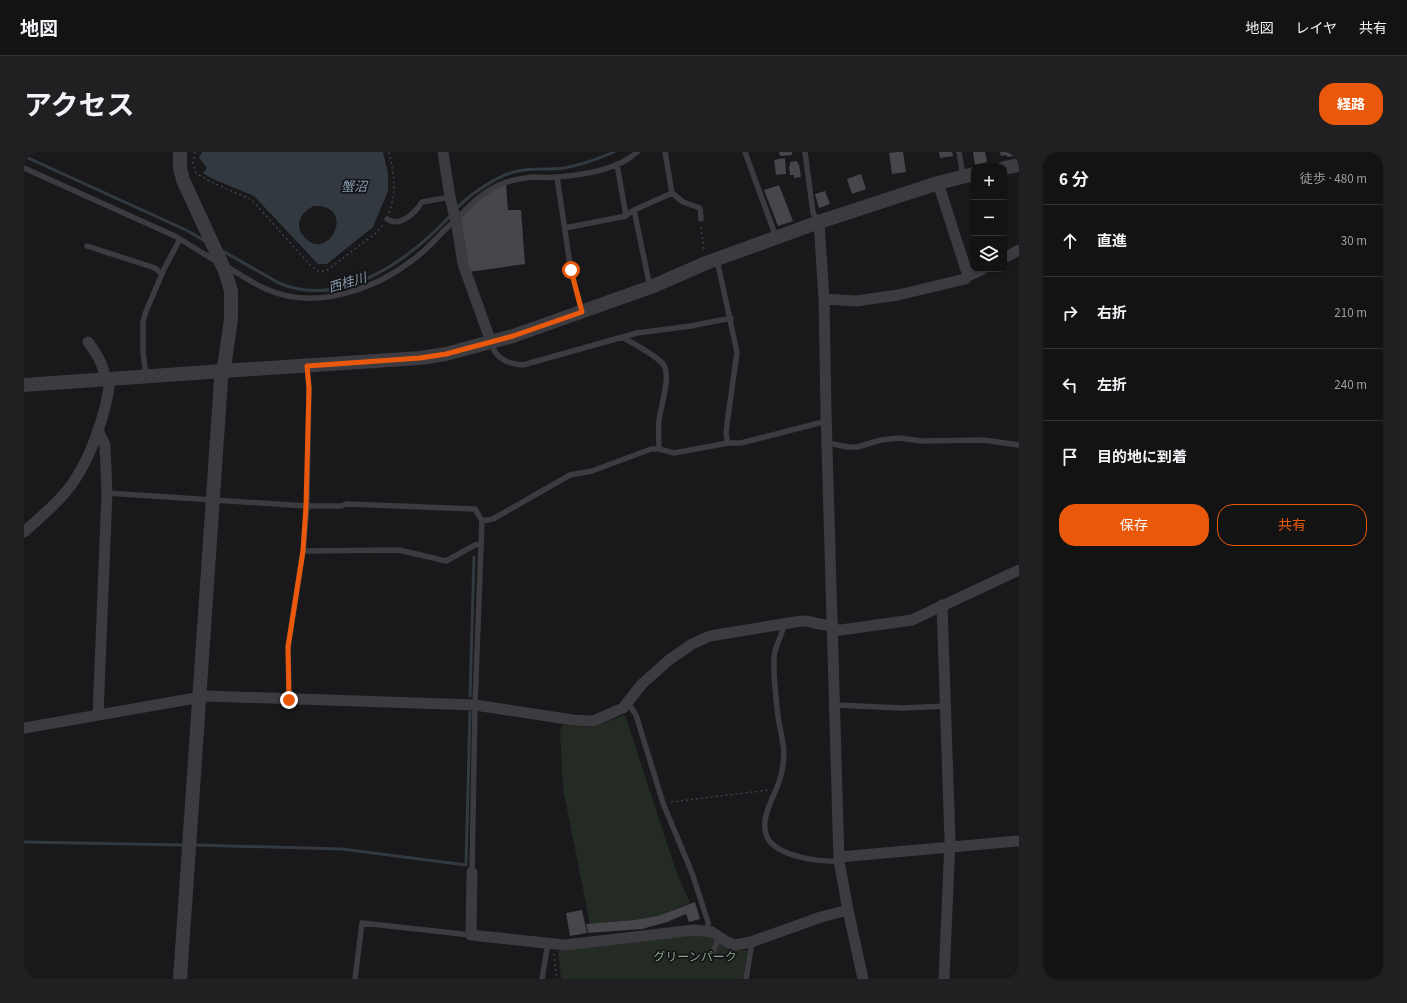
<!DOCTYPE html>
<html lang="ja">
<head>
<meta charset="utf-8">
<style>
	body { margin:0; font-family:"Source Sans 3","Noto Sans JP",sans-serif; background:#202022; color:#f1f3f6 }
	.controls { position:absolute; right:12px; top:12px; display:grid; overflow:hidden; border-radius:8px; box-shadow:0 1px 3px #0004 }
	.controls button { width:36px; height:36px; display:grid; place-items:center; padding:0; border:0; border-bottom:1px solid #323234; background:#131314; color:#f1f3f6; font:20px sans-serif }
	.stop { position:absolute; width:12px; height:12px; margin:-9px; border:3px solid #ea580c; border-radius:50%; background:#fff }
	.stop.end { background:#ea580c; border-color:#fff; box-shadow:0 1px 4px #0008 }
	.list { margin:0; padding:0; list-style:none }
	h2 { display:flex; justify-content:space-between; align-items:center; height:52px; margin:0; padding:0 16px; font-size:17px }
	h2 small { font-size:13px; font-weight:400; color:#9d9ea0 }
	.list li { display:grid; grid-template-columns:26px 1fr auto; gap:12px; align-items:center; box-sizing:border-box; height:72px; padding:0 16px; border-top:1px solid #323234 }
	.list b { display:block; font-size:15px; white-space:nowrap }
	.list em { font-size:13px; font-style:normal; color:#9d9ea0 }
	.actions { display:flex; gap:8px; padding:12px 16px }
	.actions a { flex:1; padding:9px 0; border:1px solid #ea580c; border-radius:16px; text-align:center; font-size:14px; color:#ea580c }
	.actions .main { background:#ea580c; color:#fff }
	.icon { flex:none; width:22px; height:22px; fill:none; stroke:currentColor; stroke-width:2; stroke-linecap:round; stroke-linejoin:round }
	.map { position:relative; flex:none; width:995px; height:827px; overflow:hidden; border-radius:16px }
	header { display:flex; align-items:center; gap:24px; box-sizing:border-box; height:56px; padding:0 20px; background:#131314; border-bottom:1px solid #323234 }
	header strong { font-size:19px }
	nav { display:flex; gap:22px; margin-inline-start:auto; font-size:14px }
	.intro { display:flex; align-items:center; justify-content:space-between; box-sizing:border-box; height:96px; padding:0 24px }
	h1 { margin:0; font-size:28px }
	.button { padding:10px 18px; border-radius:16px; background:#ea580c; color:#fff; font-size:14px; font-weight:700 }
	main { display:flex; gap:24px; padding:0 24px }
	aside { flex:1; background:#131314; border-radius:16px; box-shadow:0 1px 3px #0004 }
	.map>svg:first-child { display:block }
</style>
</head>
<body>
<header>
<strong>地図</strong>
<nav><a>地図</a><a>レイヤ</a><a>共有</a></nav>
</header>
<div class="intro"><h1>アクセス</h1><a class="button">経路</a></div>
<main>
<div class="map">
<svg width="995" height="827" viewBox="0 0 995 827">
	<rect width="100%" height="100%" fill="#19191b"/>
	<path fill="#242b25" d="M 601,563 L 652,719 L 666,751 L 634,764 L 610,768 L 566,772 L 539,636 L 536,580 L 538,573 L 568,575 Z
		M 671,783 L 685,783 L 706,798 L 724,798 L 719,827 L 537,827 L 534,799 Z"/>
	<path fill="#323940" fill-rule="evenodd" d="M 178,0 L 359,0 L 364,21 L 364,39 L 349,75 L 303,112 L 294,112 L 230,44 L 189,27 L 179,21 L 183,16 L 175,6 ZM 290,54 C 333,52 306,111 281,86 C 269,74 277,59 290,54 Z"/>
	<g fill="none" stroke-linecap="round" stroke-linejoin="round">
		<path stroke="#323940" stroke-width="3" d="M 0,4 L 162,78 L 181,89
			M 432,57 C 446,42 474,23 494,19 C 509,16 525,18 540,16 C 557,13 574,7 590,0
			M 197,98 L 255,131 C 318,158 386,107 427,63
			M 446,544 L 450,405
			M 0,690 L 159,693
			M 173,693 L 318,697 L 442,713 L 446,560"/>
	</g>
	<path fill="#47464b" d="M 755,0 L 768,0 L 768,3 L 756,4 Z
		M 873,0 L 879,0 L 882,20 L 868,22 L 865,1 Z
		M 915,0 L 928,0 L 929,4 L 916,6 Z
		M 949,0 L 961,0 L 963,10 L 951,13 Z
		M 976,0 L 989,0 L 990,4 L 983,5 L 983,3 L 977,4 Z
		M 761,6 L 762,22 L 752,23 L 750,8 Z
		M 773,9 L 774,12 L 775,12 L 777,25 L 770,26 L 770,23 L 766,23 L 765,14 L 766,13 L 766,10 Z
		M 837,22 L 842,37 L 828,42 L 823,27 Z
		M 482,32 L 484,58 L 497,58 L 501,112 L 445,120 L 436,67 L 460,43 Z
		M 755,33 L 769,69 L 754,74 L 740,38 Z
		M 801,39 L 806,52 L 795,56 L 791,42 Z
		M 671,750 L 676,767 L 665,770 L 662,762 L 643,770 L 618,777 L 564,781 L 562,772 L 610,768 L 634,764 Z
		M 558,758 L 563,781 L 546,784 L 542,761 Z"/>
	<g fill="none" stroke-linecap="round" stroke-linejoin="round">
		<path stroke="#414247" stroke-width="1.5" stroke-dasharray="2 3" stroke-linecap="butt" d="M 171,0 L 169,11 L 172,21 L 185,29 L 228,48 L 285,112 L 294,119 L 302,119 L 352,81 L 359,73
			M 365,0 C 370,23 373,38 365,61
			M 677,75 L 680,99
			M 647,650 L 745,638
			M 530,802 L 533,827"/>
		<path stroke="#3b3b40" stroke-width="5.5" d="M 641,0 L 648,41 L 659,50 L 676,56 L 677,67
			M 721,0 L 752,85
			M 781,0 L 789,61 L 795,70
			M 935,0 L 939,23
			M 593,12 L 602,64
			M 0,16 L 153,85 L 193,110
			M 533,25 L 547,119 L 558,160
			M 610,58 L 626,135
			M 363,67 C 376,76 391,61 398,50 L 426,45
			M 541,76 L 602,64 L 608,59 L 648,41
			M 63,94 L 131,116 L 138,122
			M 693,108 L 713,200 L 703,272 L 702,283 L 704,291
			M 203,115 C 216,122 228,131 242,137 C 291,159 350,138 390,107 C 402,99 414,84 425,74 C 442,58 457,39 480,31 C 488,28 500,26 509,25 C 517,25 526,26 534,25 C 559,23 594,18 613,0
			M 598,185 C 608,191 632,203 639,212 C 648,224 636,255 635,269 C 634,278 635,288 635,297
			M 467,190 C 471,207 484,212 499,213 L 613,181 L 667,174 L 707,166
			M 122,224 L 119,200 L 119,170 L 121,162 L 140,117 L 156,87
			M 804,291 L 824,295 L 833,295 L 857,288 L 875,286 L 898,289 L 959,288 L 995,293
			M 83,341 L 283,354 L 317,354 L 323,352 L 451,357 L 458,369 L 451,553 L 448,720
			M 458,369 L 469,367 L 546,323 L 568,319 L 627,297 L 635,297 L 650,301 L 704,291 L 717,291 L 803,269
			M 279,399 L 375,398 L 422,409 L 451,393 L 457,392
			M 760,471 C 759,484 750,494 750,506 C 749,523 752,546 754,564 C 756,580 762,595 759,612 C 759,618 757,624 755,630 C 750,645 735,667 743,685 C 753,705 796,710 815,709
			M 265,547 L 264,495 L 279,399 L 283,354 L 285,236 L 283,214
			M 604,551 L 612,563 L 639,651 L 668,721 L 684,770 L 684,779
			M 811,553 L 878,556 L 922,554
			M 689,800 L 695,785
			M 331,827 L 338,771 L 447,783
			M 518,827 L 524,791
			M 722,827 L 727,797 L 727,790"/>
		<path stroke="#3b3b40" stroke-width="11" d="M 419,0 L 426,45 L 433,74 L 439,112 L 467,190
			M 795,70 L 800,147 L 802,260 L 815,709 L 824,758 L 839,827
			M 980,106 L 995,98
			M 944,124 L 959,117
			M 800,147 L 832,149 L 874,143 L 941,127 L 944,124 L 914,31
			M 64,190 C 74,203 78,211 82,227
			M 0,380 C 13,368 28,356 40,342 C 64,315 83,262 86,226
			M 918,453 L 926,688 L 920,827
			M 809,478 L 817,478 L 888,468 L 995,418
			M 74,563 L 83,341 L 81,293 L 74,278
			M 0,576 L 183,544 L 451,553 L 549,568 L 569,569 L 599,556 L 618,532 L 645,508 L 668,492 L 686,484 L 777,469 C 788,468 797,475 809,473
			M 815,705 L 995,689
			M 448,720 L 447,783 L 541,793 L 670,778 L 688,780 L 703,790 L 711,793 L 727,790 L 797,765 L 824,758"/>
		<path stroke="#3b3b40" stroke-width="14" d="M 980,16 L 995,13
			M 0,233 L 199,219 L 396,206 L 422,202 L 489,184 L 627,135 L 682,111 L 795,70 L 914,31 L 950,22
			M 156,827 L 197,228 L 201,209 L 207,167 L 207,139 L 201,119 L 159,28 L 156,16 L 156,0"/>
	</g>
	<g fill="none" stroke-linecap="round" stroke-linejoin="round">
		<path stroke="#ea580c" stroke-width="5" d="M 265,548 L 264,495 L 279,399 L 282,354 L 285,236 L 283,214 L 396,206 L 422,202 L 489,184 L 558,160 L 547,118"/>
	</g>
	<g text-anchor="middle" stroke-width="3.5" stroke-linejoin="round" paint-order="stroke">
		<g font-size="12" fill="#86a289" stroke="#141416">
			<text x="671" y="809">グリーンパーク</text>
		</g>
		<g font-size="13" font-style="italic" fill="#889cb0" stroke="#141416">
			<text x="330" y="39">蟹沼</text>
			<text transform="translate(323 130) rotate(-16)" y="5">西桂川</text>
		</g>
	</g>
</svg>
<div class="controls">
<button>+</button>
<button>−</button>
<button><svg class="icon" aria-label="layers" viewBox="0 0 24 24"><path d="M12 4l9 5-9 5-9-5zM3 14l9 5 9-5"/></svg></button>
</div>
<div class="stop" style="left:547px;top:118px"></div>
<div class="stop end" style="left:265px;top:548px"></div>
</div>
<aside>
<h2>6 分<small>徒歩 · 480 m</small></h2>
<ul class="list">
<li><svg class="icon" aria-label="ahead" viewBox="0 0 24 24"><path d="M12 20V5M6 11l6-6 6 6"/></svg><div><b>直進</b></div><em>30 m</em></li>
<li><svg class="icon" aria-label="right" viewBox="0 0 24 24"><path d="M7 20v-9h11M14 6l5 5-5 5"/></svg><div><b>右折</b></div><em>210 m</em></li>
<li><svg class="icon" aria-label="left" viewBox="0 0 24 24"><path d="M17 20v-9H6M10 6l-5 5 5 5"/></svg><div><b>左折</b></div><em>240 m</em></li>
<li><svg class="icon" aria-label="arrive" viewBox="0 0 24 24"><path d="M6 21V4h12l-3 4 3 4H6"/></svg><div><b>目的地に到着</b></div></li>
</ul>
<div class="actions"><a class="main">保存</a><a>共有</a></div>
</aside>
</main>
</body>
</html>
